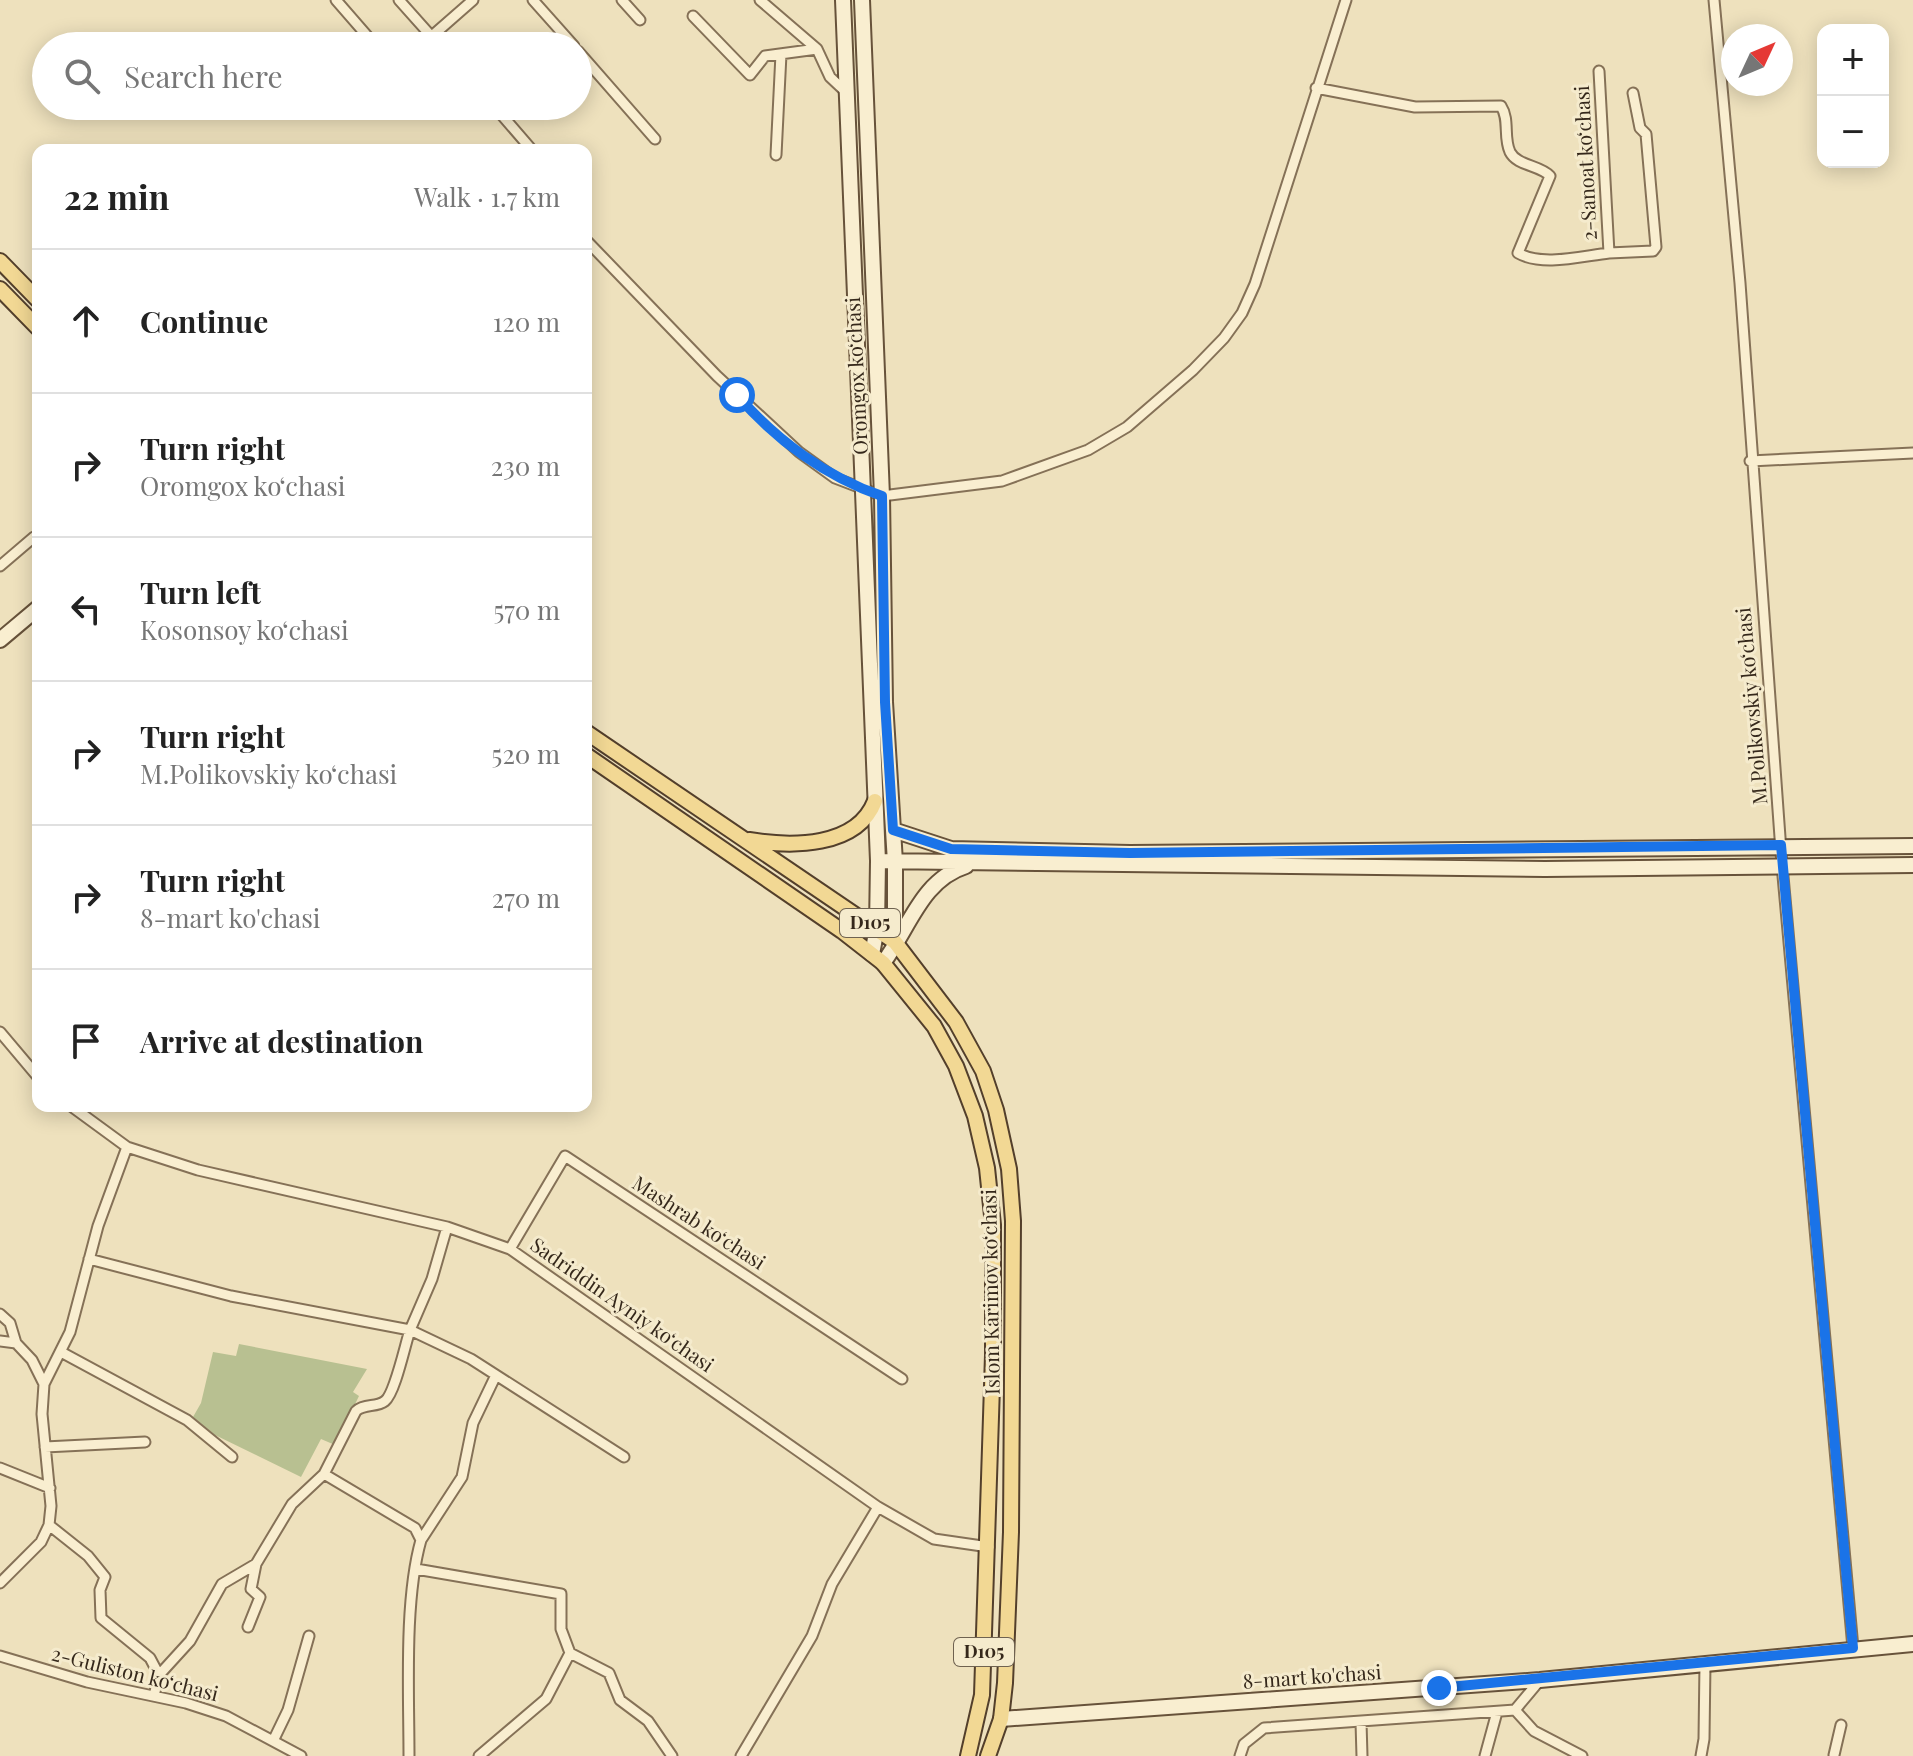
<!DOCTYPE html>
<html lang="en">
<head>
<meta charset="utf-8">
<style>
	body { margin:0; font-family:"Playfair Display",serif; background:#f2f2f2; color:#222 }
	.controls { position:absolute; right:24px; top:24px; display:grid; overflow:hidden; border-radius:16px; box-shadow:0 4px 20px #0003 }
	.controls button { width:72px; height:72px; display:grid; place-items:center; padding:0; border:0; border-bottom:2px solid #e0e0e0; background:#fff; color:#222; font:40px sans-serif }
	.compass { position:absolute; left:1721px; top:24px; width:72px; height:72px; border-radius:50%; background:#fff; box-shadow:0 4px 20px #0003; rotate:46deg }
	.stop { position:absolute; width:24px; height:24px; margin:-18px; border:6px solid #1a73e8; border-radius:50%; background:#fff }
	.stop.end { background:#1a73e8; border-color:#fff; box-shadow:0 2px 8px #0008 }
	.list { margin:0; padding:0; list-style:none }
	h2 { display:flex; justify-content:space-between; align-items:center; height:104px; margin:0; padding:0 32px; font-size:34px }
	h2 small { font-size:26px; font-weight:400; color:#767676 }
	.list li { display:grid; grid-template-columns:52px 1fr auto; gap:24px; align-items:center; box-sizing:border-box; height:144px; padding:0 32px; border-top:2px solid #e0e0e0 }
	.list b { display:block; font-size:30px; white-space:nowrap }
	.list p { margin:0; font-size:26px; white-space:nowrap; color:#767676 }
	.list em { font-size:26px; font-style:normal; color:#767676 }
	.icon { flex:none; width:44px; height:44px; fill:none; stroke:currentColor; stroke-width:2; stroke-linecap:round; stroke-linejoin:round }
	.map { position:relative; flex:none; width:1913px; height:1756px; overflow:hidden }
	.search { position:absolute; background:#fff; box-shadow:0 4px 20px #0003; left:32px; top:32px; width:560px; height:88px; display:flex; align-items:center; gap:20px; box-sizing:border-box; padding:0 28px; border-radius:44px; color:#767676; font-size:30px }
	.panel { position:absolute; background:#fff; box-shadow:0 4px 20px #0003; left:32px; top:144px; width:560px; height:968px; border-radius:16px }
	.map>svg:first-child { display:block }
</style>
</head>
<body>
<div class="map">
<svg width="1913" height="1756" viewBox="0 0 1913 1756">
	<rect width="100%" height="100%" fill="#eee1bd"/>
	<path fill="#b8c091" d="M 239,1344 L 367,1369 L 353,1392 L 359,1396 L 335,1445 L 321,1439 L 301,1477 L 215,1435 L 193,1417 L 201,1403 L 213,1352 L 236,1356 Z"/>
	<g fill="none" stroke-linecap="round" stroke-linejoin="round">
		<g stroke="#857157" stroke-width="13">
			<path id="street" d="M 336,0 L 376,46
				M 399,0 L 440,46
				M 533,0 L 574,46
				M 622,0 L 640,20
				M 760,0 L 817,49 L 830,77 L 846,92
				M 1714,0 L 1740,283 L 1782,865 L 1853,1648
				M 693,16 L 750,75 L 765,56 L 817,49
				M 432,36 L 473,0
				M 578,51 L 655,139
				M 1316,88 L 1415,107 L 1501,106 C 1510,120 1503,137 1510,152 C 1517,166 1540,165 1550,176 L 1518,253 C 1542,267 1582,256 1609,253 L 1599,71
				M 494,106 L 532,150
				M 776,155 L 781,54
				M 586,240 L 717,376 L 799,452 L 835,478 L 882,496 L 1002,481 L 1088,450 L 1127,427 L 1193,370 L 1224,338 L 1242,313 L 1255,284 L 1346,0
				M 1609,253 L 1653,251 L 1656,247 L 1646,134 L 1640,128 L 1633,93
				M 1750,461 L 1913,453
				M 0,566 L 34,537 L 38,541
				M 0,1032 L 38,1077
				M 71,1106 L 127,1147 L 198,1170 L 447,1227 L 510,1249 L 878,1507 L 934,1539 L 989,1547
				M 510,1249 L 565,1156 L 902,1379
				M 89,1259 L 231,1296 L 410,1330 L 432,1279 L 447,1227
				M 0,1314 L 10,1323 L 16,1343
				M 0,1341 L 16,1343
				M 61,1352 L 187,1420 L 232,1457
				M 44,1384 L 70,1332 L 98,1226 L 127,1147
				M 45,1447 L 145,1442
				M 0,1468 L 50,1488
				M 324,1474 L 415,1528 L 421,1540
				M 49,1525 L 88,1556 L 105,1577 L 100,1590 L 101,1618 L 150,1658 L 159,1675
				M 416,1569 L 561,1594 L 561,1629 L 570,1653 L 546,1699 L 479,1756
				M 0,1583 L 41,1542 L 49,1525 L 51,1506 L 42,1414 L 44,1384 L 32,1360 L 16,1343
				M 248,1627 L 260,1597 L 251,1589 L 256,1564
				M 570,1653 L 609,1673 L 620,1700 L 648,1721 L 672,1756
				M 0,1656 L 87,1682 L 186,1703 L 226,1716 L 301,1756
				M 154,1696 L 159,1675 L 190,1641 L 222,1584 L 256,1564 L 292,1504 L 324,1474 L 356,1411 C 365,1403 376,1408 385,1401 C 395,1393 405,1345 410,1330 L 471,1359 L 624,1457
				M 1515,1710 L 1534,1731 L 1582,1756
				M 1361,1722 L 1362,1756
				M 274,1739 L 288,1710 L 309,1636
				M 1834,1755 L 1841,1725
				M 409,1756 C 409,1692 404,1600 421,1540 L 462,1477 L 473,1423 L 496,1375
				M 741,1756 L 812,1636 L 832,1584 L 878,1507
				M 1240,1756 L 1244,1744 L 1264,1728 L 1515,1710 L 1540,1680
				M 1485,1756 L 1497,1712
				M 1701,1756 L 1704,1739 L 1705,1663"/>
		</g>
		<g stroke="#67523a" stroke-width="18">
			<path id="secondary" d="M 843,0 L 878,861 L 877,928 L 872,954
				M 862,0 L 882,496 L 885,702 L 895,862 L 895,942
				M 0,640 L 38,608
				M 893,830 L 951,849 L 1130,853 L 1913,846
				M 878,861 L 1545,869 L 1913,865
				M 883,963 C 909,929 921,880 966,866
				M 1001,1719 L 1540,1680 L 1913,1644"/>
		</g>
		<g stroke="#533f2b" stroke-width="18">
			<path id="primary" d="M 0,261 L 38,300
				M 0,289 L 38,328
				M 586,732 L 895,942 L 956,1022 L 983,1071 L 996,1110 L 1009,1169 L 1013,1221 L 1011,1532 L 1005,1683 L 1001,1719 L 988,1756
				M 586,755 L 842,931 L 883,963 L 934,1026 L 956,1066 L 975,1116 L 987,1168 L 993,1225 L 993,1355 L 982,1695 L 968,1756
				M 749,840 C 791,847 857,848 875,801"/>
		</g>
		<use href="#street" stroke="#f9eed0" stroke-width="9"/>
		<use href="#secondary" stroke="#f9eed0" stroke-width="14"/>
		<use href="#primary" stroke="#f2d894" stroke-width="14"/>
	</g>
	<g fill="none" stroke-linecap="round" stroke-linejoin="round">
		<path stroke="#1a73e8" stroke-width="10" d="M 737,395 C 776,440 826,477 882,496 L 885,702 L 893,830 L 951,849 L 1130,853 L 1781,845 L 1853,1648 L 1439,1688"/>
	</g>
	<g text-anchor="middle" stroke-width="6" stroke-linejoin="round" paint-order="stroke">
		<g fill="#f5ebcd" stroke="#6f6250" stroke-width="2">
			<rect x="840" y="909" width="60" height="28" rx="6"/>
			<rect x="954" y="1638" width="60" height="28" rx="6"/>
		</g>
		<g font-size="18" font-weight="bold" fill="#35281b">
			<text x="870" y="929">D105</text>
			<text x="984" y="1658">D105</text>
		</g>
		<g font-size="20" fill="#35281b" stroke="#f5ebcd">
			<text transform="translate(1586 163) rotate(-93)" y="7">2-Sanoat koʻchasi</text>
			<text transform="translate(857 376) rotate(-93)" y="7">Oromgox ko‘chasi</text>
			<text transform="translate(1752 706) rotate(-95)" y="7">M.Polikovskiy koʻchasi</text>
			<text transform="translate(699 1223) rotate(33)" y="7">Mashrab koʻchasi</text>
			<text transform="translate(991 1292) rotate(-91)" y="7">Islom Karimov koʻchasi</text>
			<text transform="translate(622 1305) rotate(35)" y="7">Sadriddin Ayniy koʻchasi</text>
			<text transform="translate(135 1674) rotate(14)" y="7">2-Guliston koʻchasi</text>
			<text transform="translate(1312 1677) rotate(-4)" y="7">8-mart ko'chasi</text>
		</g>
	</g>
</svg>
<div class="controls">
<button>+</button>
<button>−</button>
</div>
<svg class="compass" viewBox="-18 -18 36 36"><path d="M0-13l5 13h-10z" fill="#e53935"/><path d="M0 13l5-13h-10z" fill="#767676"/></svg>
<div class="stop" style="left:737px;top:395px"></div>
<div class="stop end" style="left:1439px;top:1688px"></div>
<div class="search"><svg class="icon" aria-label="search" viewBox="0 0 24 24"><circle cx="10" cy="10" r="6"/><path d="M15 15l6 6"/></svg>Search here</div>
<section class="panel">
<h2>22 min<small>Walk · 1.7 km</small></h2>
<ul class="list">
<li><svg class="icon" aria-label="ahead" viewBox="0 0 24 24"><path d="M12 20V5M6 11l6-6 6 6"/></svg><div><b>Continue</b></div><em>120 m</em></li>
<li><svg class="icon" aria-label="right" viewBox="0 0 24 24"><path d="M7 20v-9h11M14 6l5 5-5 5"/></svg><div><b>Turn right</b><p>Oromgox ko‘chasi</p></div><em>230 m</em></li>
<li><svg class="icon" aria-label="left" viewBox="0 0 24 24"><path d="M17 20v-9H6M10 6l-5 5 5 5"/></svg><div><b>Turn left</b><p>Kosonsoy koʻchasi</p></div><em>570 m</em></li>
<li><svg class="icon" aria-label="right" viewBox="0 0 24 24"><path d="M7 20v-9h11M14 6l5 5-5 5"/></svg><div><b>Turn right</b><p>M.Polikovskiy koʻchasi</p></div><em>520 m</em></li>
<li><svg class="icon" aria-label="right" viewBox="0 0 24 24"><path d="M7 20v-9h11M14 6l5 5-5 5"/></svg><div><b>Turn right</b><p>8-mart ko'chasi</p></div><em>270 m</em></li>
<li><svg class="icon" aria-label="arrive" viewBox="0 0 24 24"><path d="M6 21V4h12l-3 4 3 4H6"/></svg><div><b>Arrive at destination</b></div></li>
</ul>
</section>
</div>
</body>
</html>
